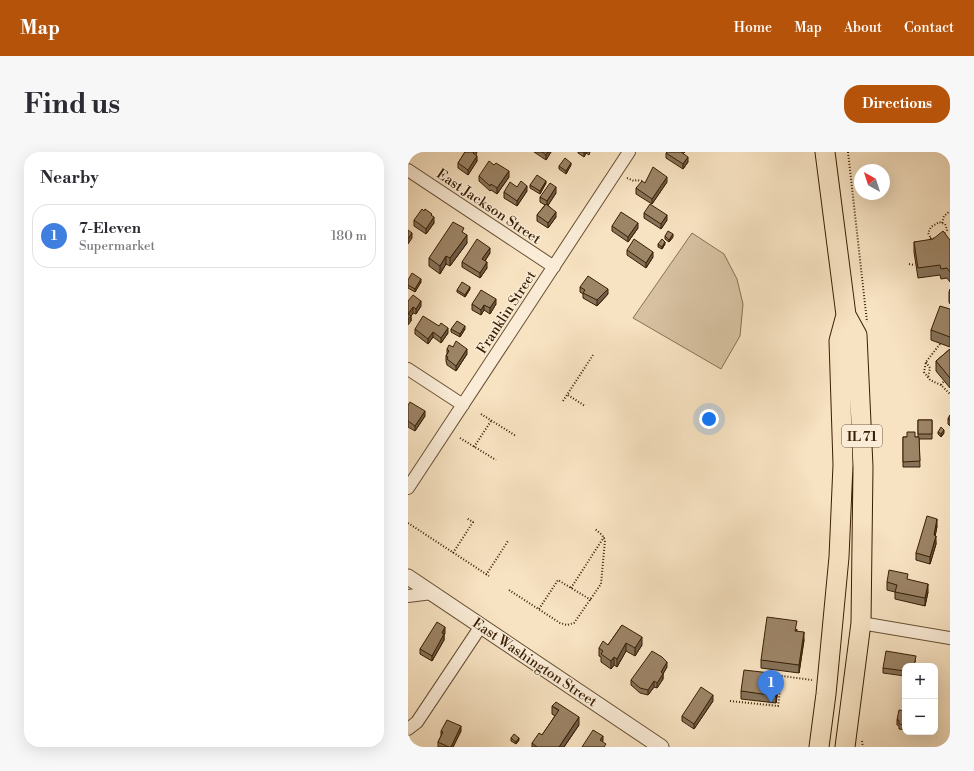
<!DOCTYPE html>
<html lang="en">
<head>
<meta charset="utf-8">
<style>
	body { margin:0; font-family:"Libre Bodoni",serif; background:#f7f7f7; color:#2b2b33 }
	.controls { position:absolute; right:12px; bottom:12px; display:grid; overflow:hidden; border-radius:8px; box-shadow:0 4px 16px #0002 }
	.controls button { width:36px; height:36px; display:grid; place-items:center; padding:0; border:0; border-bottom:1px solid #e1e1e2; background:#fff; color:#2b2b33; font:20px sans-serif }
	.compass { position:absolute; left:446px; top:12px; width:36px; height:36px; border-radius:50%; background:#fff; box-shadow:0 4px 16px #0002; rotate:321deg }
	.you { position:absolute; left:301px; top:267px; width:14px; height:14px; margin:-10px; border:3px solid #fff; border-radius:50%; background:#1a73e8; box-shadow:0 0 0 6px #1a73e833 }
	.badge { display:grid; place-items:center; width:26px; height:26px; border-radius:50%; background:#b45309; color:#fff; font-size:13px; font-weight:700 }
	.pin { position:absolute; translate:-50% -33px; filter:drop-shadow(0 1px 2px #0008) }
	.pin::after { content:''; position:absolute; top:21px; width:14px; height:12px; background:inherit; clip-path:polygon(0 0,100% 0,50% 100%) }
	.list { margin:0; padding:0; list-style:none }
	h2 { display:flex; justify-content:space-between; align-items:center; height:52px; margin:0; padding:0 16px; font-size:17px }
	h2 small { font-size:13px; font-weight:400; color:#7c7c81 }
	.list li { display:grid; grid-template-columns:26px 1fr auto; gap:12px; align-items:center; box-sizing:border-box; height:64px; margin:0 8px 8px; padding:0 8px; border:1px solid #e1e1e2; border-radius:16px }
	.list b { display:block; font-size:15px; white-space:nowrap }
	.list p { margin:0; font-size:13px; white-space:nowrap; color:#7c7c81 }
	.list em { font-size:13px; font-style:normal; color:#7c7c81 }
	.map { position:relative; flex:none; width:542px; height:595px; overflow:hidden; border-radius:16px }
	header { display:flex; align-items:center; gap:24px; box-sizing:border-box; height:56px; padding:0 20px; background:#b45309; color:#fff }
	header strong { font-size:19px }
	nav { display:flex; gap:22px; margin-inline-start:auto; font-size:14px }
	.intro { display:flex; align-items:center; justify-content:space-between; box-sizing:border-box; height:96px; padding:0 24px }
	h1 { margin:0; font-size:28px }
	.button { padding:10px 18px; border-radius:16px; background:#b45309; color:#fff; font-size:14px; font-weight:700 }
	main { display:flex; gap:24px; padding:0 24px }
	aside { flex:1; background:#fff; border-radius:16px; box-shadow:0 4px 16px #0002 }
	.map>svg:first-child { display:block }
</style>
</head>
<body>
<header>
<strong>Map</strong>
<nav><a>Home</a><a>Map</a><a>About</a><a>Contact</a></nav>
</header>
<div class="intro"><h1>Find us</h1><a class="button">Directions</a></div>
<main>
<aside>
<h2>Nearby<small></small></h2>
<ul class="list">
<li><span class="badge" style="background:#3f7fe0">1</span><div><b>7-Eleven</b><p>Supermarket</p></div><em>180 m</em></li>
</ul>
</aside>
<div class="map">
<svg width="542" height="595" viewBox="0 0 542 595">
	<rect width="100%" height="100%" fill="#f7e2c1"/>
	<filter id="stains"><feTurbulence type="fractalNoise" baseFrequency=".005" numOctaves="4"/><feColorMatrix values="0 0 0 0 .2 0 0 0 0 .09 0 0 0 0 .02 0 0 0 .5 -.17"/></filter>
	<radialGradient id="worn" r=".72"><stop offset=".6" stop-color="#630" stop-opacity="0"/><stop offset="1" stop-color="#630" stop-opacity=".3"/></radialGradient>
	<path fill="#d7c1a1" stroke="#887052" d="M 284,81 L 316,102 L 329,127 L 335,152 L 332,184 L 313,217 L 225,166 Z"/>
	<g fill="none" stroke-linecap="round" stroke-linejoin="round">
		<g stroke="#685033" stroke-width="14">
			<path id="minor" d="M 0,18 L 146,115
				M 0,217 L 55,253
				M 0,336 L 221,0
				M 0,444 L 24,441
				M 453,471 L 542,486
				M 0,577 L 9,570 L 73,474"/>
		</g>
		<g stroke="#685033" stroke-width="17">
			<path id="tertiary" d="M 0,425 L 253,595"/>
		</g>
		<g stroke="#391f04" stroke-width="21">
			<path id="primary" d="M 417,0 L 438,163 L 449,183 L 455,315 L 453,471 L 437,595
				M 411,595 L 418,542 L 431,405 L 435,313 L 431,189 L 438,163"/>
		</g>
		<path stroke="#391f04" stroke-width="2" stroke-dasharray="1 2" stroke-linecap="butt" d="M 440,0 L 459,170
			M 219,26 L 226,29 L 229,28 L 234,29
			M 534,71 L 536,64 L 542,59
			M 522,86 L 527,87
			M 525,90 L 520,81 L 523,75 L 531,70 L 537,72 L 539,78 L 535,83
			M 501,112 L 507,113
			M 532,192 L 518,210 L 516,220 L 522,228 L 533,233 L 542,242
			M 518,210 L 522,216 L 520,226
			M 533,233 L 536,229
			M 160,243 L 177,254
			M 155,249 L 185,203
			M 73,262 L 108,284
			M 52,286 L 88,308
			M 66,295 L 83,269
			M 0,371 L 81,424
			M 45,401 L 65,370 L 58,366
			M 78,423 L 100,389
			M 163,436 L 196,385
			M 101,438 L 152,471 L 159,473 L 166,471 L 193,432 L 197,388 L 194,383 L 187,377
			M 131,457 L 150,428 L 183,448
			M 322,549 L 370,554 L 374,524 L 404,528
			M 454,589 L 455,595"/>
		<use href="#minor" stroke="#faecd7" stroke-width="12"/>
		<use href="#tertiary" stroke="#faecd7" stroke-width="15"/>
		<use href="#primary" stroke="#f7e2c1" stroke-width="19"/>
	</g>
	<path fill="#867258" stroke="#391f04" d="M 57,0 L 69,0 L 68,3 L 69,9 L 60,23 L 50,16 L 50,11 Z
		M 126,0 L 143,0 L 138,8 Z
		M 170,0 L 182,0 L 181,3 L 178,1 L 176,5 L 170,1 Z
		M 277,0 L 275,2 L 280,10 L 275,17 L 258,6 L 258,1 Z
		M 163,13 L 158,22 L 151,17 L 151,14 Z
		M 71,24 L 101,25 L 89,42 L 83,38 L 82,39 L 71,29 Z
		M 259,30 L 244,52 L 228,42 L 228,36 L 237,31 Z
		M 138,31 L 132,42 L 122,36 L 122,33 Z
		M 109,35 L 119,39 L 109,54 L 96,46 L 96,40 Z
		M 148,41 L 140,53 L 148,65 L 140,76 L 129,69 L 129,63 L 137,53 L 132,50 L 132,45 Z
		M 236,61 L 259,68 L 253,77 L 236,66 Z
		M 24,64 L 26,71 L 18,82 L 6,74 L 6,68 Z
		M 204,74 L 230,76 L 220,90 L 204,79 Z
		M 56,82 L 59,91 L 42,114 L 38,112 L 32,122 L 21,114 L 21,106 Z
		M 257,84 L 265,85 L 261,90 L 257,87 Z
		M 542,88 L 542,130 L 539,126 L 533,127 L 532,123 L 510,126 L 506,100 L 506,90 Z
		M 250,92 L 257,92 L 254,97 L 250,95 Z
		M 219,98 L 245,105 L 238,116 L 219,103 Z
		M 82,101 L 77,109 L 79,116 L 72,126 L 54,115 L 54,110 Z
		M 0,128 L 13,130 L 7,140 L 0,136 Z
		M 172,135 L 200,142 L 189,154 L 175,146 L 175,142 L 172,140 Z
		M 62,137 L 57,145 L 49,140 L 49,138 Z
		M 542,137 L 542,152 L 541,150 L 541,140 Z
		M 0,149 L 13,154 L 8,162 L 5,161 L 3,164 L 3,169 Z
		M 64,152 L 88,152 L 82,162 L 76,158 L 73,163 L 64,158 Z
		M 542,157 L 542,195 L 523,188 L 523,178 Z
		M 7,177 L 40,181 L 33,191 L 25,185 L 20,192 L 7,182 Z
		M 43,177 L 57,177 L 52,185 L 43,180 Z
		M 45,195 L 59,202 L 48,219 L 39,213 L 38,209 L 38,204 L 39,202 L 39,197 Z
		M 542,197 L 542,236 L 528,219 L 528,209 Z
		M 0,253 L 17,264 L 7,279 L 0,275 Z
		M 542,263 L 542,274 L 540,272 L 540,267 Z
		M 510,268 L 524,268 L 524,287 L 511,287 L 512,315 L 495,315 L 495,285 L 510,285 Z
		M 530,280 L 536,281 L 533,285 L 530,282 Z
		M 529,374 L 527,384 L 528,392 L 522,412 L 508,408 L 508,401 Z
		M 500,428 L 520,440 L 517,454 L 487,447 L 487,440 L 479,438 L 479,430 Z
		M 214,473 L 234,493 L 227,504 L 218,499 L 209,515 L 206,513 L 203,517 L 193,510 L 193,505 L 191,504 L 191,496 L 200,493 Z
		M 389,477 L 389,479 L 396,488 L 391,521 L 353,516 L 353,508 Z
		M 37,481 L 36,483 L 36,488 L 24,509 L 12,502 L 12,497 Z
		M 508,509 L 497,514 L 497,524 L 475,521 L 475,516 Z
		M 259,515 L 255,522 L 255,527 L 249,536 L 246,535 L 240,543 L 232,541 L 223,533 L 223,528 Z
		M 371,530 L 368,551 L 333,547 L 333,539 Z
		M 305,549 L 286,577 L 274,569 L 274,564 Z
		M 144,554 L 171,573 L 156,595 L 124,595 L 124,591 L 134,583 L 147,564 L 144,562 Z
		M 497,559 L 497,578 L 491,577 L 491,574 L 489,573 L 489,568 Z
		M 33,579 L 53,579 L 45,595 L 30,595 L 30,590 L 33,584 Z
		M 103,586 L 111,588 L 108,592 L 103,589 Z"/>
	<path fill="#6d5c47" stroke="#391f04" d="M 140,0 L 143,0 L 138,8 L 138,3 Z
		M 176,0 L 178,0 L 178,1 L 176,5 Z
		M 69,4 L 69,9 L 60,23 L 60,18 Z
		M 280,5 L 280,10 L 275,17 L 275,12 Z
		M 163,11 L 163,13 L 158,22 L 158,19 Z
		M 101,19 L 101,25 L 89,42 L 89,36 Z
		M 259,25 L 259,30 L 244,52 L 244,47 Z
		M 138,29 L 138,31 L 132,42 L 132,39 Z
		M 119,34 L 119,39 L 109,54 L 109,49 Z
		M 148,35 L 148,41 L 139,55 L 139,49 Z
		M 148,60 L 148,65 L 140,76 L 140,71 Z
		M 259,63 L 259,68 L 253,77 L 253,72 Z
		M 26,65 L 26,71 L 18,82 L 18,77 Z
		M 230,71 L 230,76 L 220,90 L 220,85 Z
		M 4,81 L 4,86 L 0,92 L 0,87 Z
		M 265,82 L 265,85 L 261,90 L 261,88 Z
		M 59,83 L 59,91 L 42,114 L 42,106 Z
		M 257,90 L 257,92 L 254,97 L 254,95 Z
		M 82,96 L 82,101 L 74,113 L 74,107 Z
		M 245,100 L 245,105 L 238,116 L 238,111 Z
		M 38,104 L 38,112 L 32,122 L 32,114 Z
		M 79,110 L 79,116 L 72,126 L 72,121 Z
		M 13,127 L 13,130 L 7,140 L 7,137 Z
		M 62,135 L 62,137 L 57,145 L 57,143 Z
		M 200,137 L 200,142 L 189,154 L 189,148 Z
		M 88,147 L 88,152 L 82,162 L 82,156 Z
		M 13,149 L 13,154 L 8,162 L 8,157 Z
		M 76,153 L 76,158 L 73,163 L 73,158 Z
		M 5,155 L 5,161 L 3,164 L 3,169 L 0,173 L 0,162 Z
		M 57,174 L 57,177 L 52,185 L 52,182 Z
		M 40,176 L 40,181 L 33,191 L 33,186 Z
		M 25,180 L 25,185 L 20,192 L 20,187 Z
		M 59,197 L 59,202 L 48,219 L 48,214 Z
		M 17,259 L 17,264 L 7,279 L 7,274 Z
		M 536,278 L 536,281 L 533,285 L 533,282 Z
		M 529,367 L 529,374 L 526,391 L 526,383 Z
		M 528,384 L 528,392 L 522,412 L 522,405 Z
		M 520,432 L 520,440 L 517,454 L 517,446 Z
		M 37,475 L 37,481 L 36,483 L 36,488 L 24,509 L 24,504 L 34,481 Z
		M 396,480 L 396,488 L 391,521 L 391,513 Z
		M 234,485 L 234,493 L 227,504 L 227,496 Z
		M 218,491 L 218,499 L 209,515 L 209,507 Z
		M 206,505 L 206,513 L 203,517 L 203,509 Z
		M 259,510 L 259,515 L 253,525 L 253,520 Z
		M 255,522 L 255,527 L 249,536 L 249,531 Z
		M 371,522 L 371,530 L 368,551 L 368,544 Z
		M 246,529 L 246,535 L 240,543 L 240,538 Z
		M 305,543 L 305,549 L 286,577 L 286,572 Z
		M 171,565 L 171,573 L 156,595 L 151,595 Z
		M 53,574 L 53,579 L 45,595 L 43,595 Z
		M 195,584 L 195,589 L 192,593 L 192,588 Z
		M 111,586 L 111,588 L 108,592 L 108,590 Z"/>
	<path fill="#9c8466" stroke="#391f04" d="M 57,0 L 66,0 L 65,1 L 69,4 L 60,18 L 50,11 Z
		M 134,0 L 140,0 L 138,3 Z
		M 259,0 L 273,0 L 280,5 L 275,12 L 258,1 Z
		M 157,6 L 163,11 L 158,19 L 151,14 Z
		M 81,9 L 86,13 L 88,11 L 101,19 L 89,36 L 83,32 L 82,34 L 71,24 Z
		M 245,15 L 259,25 L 244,47 L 228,36 L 234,29 L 237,31 Z
		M 129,23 L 138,29 L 132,39 L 122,33 Z
		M 113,29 L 119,34 L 109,49 L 96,40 L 102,30 L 109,35 Z
		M 142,31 L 148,35 L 139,49 L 132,45 Z
		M 138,52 L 148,60 L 140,71 L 129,63 Z
		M 242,52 L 259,63 L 253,72 L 236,61 Z
		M 14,57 L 16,59 L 17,57 L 24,62 L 23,63 L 26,65 L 18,77 L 6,68 Z
		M 213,60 L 230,71 L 220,85 L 204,74 Z
		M 45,70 L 56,76 L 54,80 L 59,83 L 42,106 L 38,104 L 32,114 L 21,106 Z
		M 0,78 L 4,81 L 0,87 Z
		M 260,79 L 265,82 L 261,88 L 257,84 Z
		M 535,79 L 542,88 L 542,120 L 539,116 L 533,117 L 532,113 L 510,116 L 506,90 L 525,87 Z
		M 69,87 L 82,96 L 74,107 L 79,110 L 72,121 L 54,110 Z
		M 226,87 L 245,100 L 238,111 L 219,98 Z
		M 254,87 L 257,90 L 254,95 L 250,92 Z
		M 4,121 L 13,127 L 7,137 L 0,133 L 0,128 Z
		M 180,124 L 200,137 L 189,148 L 175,141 L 177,138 L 172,135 Z
		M 54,130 L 62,135 L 57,143 L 49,138 Z
		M 73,138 L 88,147 L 82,156 L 76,153 L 73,158 L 64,152 Z
		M 5,143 L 13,149 L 8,157 L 5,155 L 0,162 L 3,164 L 0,168 L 0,149 Z
		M 532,154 L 542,157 L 542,185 L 523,178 Z
		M 15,164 L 31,174 L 33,171 L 40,176 L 33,186 L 25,180 L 20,187 L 7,177 Z
		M 49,169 L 57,174 L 52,182 L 43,177 Z
		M 48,189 L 59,197 L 48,214 L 39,207 L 40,205 L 38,204 L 41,199 L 39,197 L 41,193 L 45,195 Z
		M 542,197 L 542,226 L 528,209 Z
		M 2,250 L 17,259 L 7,274 L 0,269 L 0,253 Z
		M 542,263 L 542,268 L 540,267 Z
		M 510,268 L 524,268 L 524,282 L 510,282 Z
		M 533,275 L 536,278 L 533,282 L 530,280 Z
		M 499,280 L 507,280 L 507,285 L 511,285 L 512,309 L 495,310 L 495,285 L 499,285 Z
		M 519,364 L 529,367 L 526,383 L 528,384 L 522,405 L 508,401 Z
		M 481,418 L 500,422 L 499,427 L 520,432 L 517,446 L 487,440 L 489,433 L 479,430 Z
		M 359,465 L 389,469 L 387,479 L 396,480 L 391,513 L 353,508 Z
		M 29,470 L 37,475 L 34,481 L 36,482 L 24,504 L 12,497 Z
		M 214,473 L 234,485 L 227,496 L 218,491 L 209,507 L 206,505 L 203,509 L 193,502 L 195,499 L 191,496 L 195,489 L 200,493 Z
		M 244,499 L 254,505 L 259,510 L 253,520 L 255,522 L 249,531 L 246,529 L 240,538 L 232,536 L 223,528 Z
		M 478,499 L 508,504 L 506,514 L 497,514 L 497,519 L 475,516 Z
		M 336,518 L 371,522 L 368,544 L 333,539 Z
		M 293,535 L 305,543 L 286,572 L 274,564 Z
		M 148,550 L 171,565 L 151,595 L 129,595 L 124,591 L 131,581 L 134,583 L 151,558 L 144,554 Z
		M 491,558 L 497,559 L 497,573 L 491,572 L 491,568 L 489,568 Z
		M 39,568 L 53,574 L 43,595 L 41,595 L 30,590 L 35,580 L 33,579 Z
		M 185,578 L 195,584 L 192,588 L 198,592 L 196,595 L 174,595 Z
		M 106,582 L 111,586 L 108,590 L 103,586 Z"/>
	<g text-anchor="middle" stroke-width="3" stroke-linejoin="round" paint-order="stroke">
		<rect fill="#faecd7" stroke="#735c43" stroke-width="1" x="434" y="273" width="40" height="22" rx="3"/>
		<g font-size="13" font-weight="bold" fill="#391f04">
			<text x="454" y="289">IL 71</text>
		</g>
		<g font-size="14" fill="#391f04" stroke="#faecd7">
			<text transform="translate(81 54) rotate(34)" y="5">East Jackson Street</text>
			<text transform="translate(98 160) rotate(-57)" y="5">Franklin Street</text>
			<text transform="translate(127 510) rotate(34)" y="5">East Washington Street</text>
		</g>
	</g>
	<rect width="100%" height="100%" filter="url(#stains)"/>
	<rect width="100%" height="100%" fill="url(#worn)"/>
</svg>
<div class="controls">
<button>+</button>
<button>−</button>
</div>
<svg class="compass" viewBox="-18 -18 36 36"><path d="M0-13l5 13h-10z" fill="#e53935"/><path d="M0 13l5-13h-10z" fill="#7c7c81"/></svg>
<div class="you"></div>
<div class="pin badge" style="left:363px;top:551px;background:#3f7fe0">1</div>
</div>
</main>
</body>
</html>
